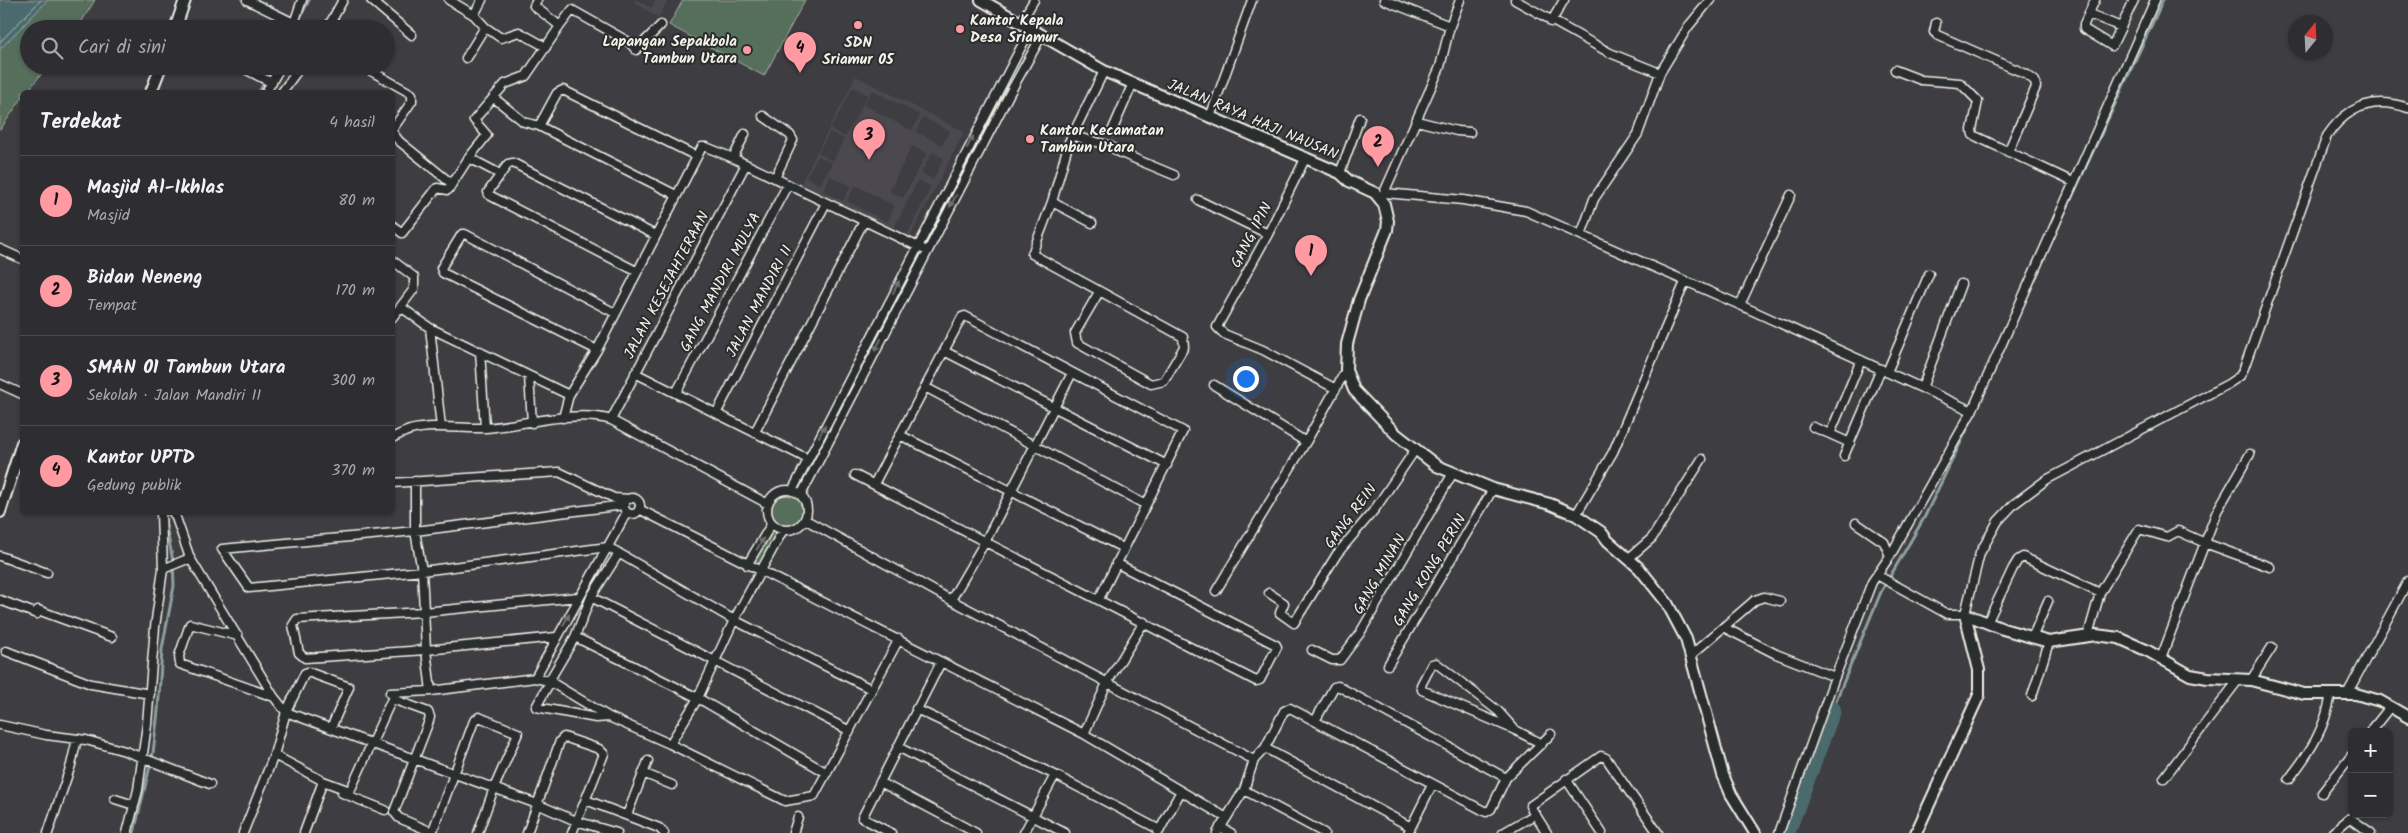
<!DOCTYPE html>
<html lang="id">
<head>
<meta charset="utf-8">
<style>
	body { margin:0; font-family:Kalam,sans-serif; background:#36363a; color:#f1f3f6 }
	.controls { position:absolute; right:15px; bottom:15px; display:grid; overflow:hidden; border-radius:8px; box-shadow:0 1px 4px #0004 }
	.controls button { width:45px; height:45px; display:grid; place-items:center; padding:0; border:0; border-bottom:1px solid #494a4d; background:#2e2e32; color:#f1f3f6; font:25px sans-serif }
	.compass { position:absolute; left:2288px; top:15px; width:45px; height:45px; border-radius:50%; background:#2e2e32; box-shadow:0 1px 4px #0004; rotate:18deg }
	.you { position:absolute; left:1245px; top:378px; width:18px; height:18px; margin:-12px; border:4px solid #fff; border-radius:50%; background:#1a73e8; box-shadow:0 0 0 8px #1a73e833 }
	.badge { display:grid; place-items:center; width:32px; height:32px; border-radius:50%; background:#ff9aa2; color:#111; font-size:16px; font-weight:700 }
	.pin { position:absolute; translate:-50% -41px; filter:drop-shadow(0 1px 2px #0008) }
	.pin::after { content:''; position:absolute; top:26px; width:18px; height:15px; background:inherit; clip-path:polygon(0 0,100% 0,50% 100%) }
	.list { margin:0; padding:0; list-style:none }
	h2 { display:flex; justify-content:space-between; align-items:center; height:65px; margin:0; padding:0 20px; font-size:21px }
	h2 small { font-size:16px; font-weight:400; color:#a7a8ac }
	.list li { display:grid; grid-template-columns:32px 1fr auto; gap:15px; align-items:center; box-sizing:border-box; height:90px; padding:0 20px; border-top:1px solid #494a4d }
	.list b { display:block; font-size:19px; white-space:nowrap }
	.list p { margin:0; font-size:16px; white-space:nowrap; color:#a7a8ac }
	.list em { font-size:16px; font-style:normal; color:#a7a8ac }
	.icon { flex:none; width:28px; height:28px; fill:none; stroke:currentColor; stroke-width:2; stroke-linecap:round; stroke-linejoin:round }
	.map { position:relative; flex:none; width:2408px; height:833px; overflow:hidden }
	.search { position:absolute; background:#2e2e32; box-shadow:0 1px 4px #0004; left:20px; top:20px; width:375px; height:55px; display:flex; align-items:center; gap:12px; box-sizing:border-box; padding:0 18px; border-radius:28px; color:#a7a8ac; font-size:19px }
	.panel { position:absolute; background:#2e2e32; box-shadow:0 1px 4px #0004; left:20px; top:90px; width:375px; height:425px; border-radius:8px }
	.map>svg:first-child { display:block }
</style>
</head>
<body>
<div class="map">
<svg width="2408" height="833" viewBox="0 0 2408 833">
	<rect width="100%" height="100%" fill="#3e3d42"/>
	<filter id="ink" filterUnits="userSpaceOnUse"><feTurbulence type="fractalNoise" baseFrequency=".02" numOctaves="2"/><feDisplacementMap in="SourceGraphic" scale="10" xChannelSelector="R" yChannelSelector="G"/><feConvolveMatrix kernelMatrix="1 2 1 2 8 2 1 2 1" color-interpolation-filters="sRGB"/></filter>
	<g filter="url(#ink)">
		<path fill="#4c4850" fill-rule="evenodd" d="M 632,0 L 637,0 L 651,8 L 656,0 L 668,0 L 658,18 Z
			M 856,76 L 964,132 L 907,243 L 799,187 ZM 853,87 L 868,95 L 845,137 L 831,129 ZM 872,90 L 920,115 L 912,131 L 864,105 ZM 923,117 L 950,131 L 942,145 L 916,132 ZM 830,132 L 844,139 L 833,161 L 818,153 ZM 912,146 L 927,153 L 903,198 L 889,191 ZM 932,152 L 944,158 L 933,180 L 921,173 ZM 818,156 L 832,163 L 820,185 L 806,177 ZM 830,176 L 851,186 L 843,201 L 823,191 ZM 918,180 L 931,187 L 906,237 L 893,230 ZM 855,185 L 895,206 L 887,222 L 847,201 Z"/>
		<path fill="#566e5b" stroke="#a5b0a2" d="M 48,0 L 95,0 L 77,29 L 29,29 L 29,66 L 48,66 L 27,92 L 22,92 L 22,98 L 0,130 L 0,49 Z
			M 683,0 L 805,0 L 764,76 L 669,25 Z
			M 782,490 C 815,487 817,531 783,530 L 762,572 L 747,565 L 772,524 L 767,510 L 770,497 Z"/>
		<path fill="#4c6b6d" stroke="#8fa19e" d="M 0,0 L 48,0 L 0,49 Z"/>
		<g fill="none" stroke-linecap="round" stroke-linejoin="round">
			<path stroke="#b1bbb7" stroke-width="1" d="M 0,42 L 41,0"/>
			<path stroke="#8fa19e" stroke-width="3" d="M 294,29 L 309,0
				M 259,92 L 274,66
				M 2037,273 L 2163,0
				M 1832,710 L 1881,592 L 1924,518 L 1970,423
				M 134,833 L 153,753 L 158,711 L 162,649 L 174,586 L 173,561 L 164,516"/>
			<path stroke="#4c6b6d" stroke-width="18" d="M 1786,833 L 1832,710"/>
			<g stroke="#f4f1e8" stroke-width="11">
				<path id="minor" d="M 247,0 L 306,29
					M 371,0 L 412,35
					M 449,0 L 474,15 L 485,27 L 501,38 L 519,32 L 546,47
					M 537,0 L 534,6 L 560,26 L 572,10 L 629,42 L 636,50 L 661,25
					M 1384,0 L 1450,26
					M 1515,0 L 1610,53 L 1660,73
					M 2095,0 L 2084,24 L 2084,29 L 2112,46 L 2134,0
					M 2089,14 L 2121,27
					M 474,15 L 482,0
					M 1021,22 L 1034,0
					M 1551,22 L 1564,0
					M 294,23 L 302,0
					M 1936,23 L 1934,32 L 1937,35 L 2026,74 L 2035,81 L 2036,87 L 2008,152
					M 327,29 L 343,0
					M 466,58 L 485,27
					M 239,66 L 272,83
					M 362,66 L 412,94 L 412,101 L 392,130
					M 1895,70 L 1921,80 L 1960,83 L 1978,101 L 1972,130 L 1973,135 L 2073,182
					M 266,92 L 281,66
					M 282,92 L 301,66
					M 494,98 L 524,122 L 539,126
					M 763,116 L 790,135 L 793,140 L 775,178
					M 1210,117 L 1252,0
					M 1417,121 L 1457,131 L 1470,132
					M 1112,131 L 1133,83
					M 392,132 L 399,141 L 452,184
					M 1073,136 L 1108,145 L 1121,153 L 1174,175
					M 1306,157 L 1268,234 L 1217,327 L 1224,334 L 1263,350 L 1336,389
					M 733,158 L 745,134
					M 468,159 L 487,135 L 474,120 L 505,84 L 526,76 L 560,26
					M 1340,173 L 1360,118
					M 1385,193 L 1463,200 L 1526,211 L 1740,305 L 1972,411
					M 676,195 L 539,126 L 557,93 L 563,90 L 696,156
					M 1383,195 L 1440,67 L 1450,26 L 1460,0
					M 1198,200 L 1268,234
					M 1052,202 L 1092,223
					M 392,225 L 402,233 L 437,188 L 448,190 L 468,159 L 473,160 L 500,174
					M 1581,235 L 1594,199 L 1638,134 L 1660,73 L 1688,27 L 1710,0
					M 0,249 L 22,259
					M 392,260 L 414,277 L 414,289 L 392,318
					M 636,271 L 489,195 L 488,192 L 508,164 L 513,163 L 655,235
					M 1099,292 L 1075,333 L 1077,343 L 1151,384 L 1164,381 L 1184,347 L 1183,337 L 1032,254 L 1052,202 L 1069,142 L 1104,71
					M 1740,305 L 1791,195
					M 401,307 L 430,328 L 569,395
					M 430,328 L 441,427
					M 597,350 L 443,273 L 441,268 L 462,234 L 465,234 L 615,313
					M 480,351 L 485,428
					M 944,351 L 1167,465
					M 1887,372 L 1929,274
					M 635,373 L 808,459
					M 529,376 L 532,423
					M 0,384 L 22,394
					M 1214,385 L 1306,442 L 1346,370
					M 925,387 L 1146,505
					M 1922,388 L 1961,284
					M 676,393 L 788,184
					M 717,412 L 826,203
					M 563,418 L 569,395 L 597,350 L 702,147 L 706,147 L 733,158 L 927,251
					M 611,420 L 746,164
					M 1813,427 L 1830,434 L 1861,360
					M 755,432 L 864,221
					M 1830,434 L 1850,443
					M 900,435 L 1123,548
					M 392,438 C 398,435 404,432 410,430 C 435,424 461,429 486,428 C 522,425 578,409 611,420 L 768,504
					M 1844,456 L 1881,369
					M 855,475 L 1256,681 L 1260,680 L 1277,647 L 1276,645 L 1116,563
					M 415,481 L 415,531 L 422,571 L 426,650 L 431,691
					M 392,483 L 559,472 L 614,498 L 629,499
					M 874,484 L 962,317 L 965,316 L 1183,431 L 1099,599
					M767 510a20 20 0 1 1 40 0a20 20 0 1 1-40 0Z
					M 792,491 L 1031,28
					M 801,495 L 1011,91 L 1042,35
					M624 506a8 8 0 1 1 16 0a8 8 0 1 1-16 0Z
					M 639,509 L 1084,734 L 1225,817
					M 172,512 L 175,515 L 190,558 L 274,697 L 286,712 L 537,804 L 576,821 L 617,833
					M 1576,515 L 1613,452 L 1685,282
					M 806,520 L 951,600 L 1254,760
					M 1856,523 L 1884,542 L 1890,556
					M 608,547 L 422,571 L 249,588 L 222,549 L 415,531 L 624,505
					M 608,547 L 734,620 L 871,689
					M 0,556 L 47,573
					M 1629,558 L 1652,538 L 1702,459
					M 747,565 L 772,523
					M 163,569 L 190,558
					M 1877,575 L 1947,614 L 1965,614 L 1980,553 L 1998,521 L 2014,504 L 2046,480 L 2228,384 L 2240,376 L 2244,368 L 2327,136 C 2347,106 2374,96 2408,108
					M 1216,591 L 1306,442
					M 1269,593 L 1284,603 L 1280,613 L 1294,623 L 1337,554 L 1375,509 L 1415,450
					M 591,597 L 850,731
					M 0,600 L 37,614 L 38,610 L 112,637
					M 951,600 L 986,540 L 1072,373
					M 1987,623 L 2013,568 L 2018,560 L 2023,557 L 2100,593
					M 1725,628 L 1776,654 L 1835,677
					M 2088,635 L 2100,593 L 2139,529 L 2167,537 L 2178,531 L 2205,543 L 2270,567
					M 238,636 L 190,624 L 179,656 L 180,664 L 274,697
					M 556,637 L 426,650 L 305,658 L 299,653 L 293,625 L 297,619 L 424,612 L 578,597
					M 575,637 L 698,698 L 827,773
					M 2032,638 L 2048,601
					M 1312,650 L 1332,660 L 1340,660 L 1360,633 L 1453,473
					M 6,651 L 91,684 L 150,694
					M 1691,655 L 1755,600 L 1764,597 L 1780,601
					M 2161,658 L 2217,511 L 2250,454
					M 1388,665 L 1493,489
					M 535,678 L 627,512
					M 2251,680 L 2272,647
					M 549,681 L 575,637 L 591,597 L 619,553
					M 550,682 L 536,707 L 596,718 L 609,717
					M 390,693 L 431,691 L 535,678 L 549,681 L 609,717 L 670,744 L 785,801 L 814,796 L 899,639
					M 2347,694 L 2408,581
					M 2032,696 L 2049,642
					M 916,709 L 1055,775 L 1160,830
					M 1315,721 L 1334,687 L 1338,686 L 1506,778
					M 0,725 L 46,735 L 86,740 L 125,751 L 210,784
					M 1515,730 L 1498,711 L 1436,663 L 1432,664 L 1421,685 L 1422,690 L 1515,730 L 1542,744
					M 2370,732 L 2390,707
					M 1084,734 L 1107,683 L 1144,622
					M 670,744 L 698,698 L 734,620 L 783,530
					M 898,747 L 1065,833
					M 1265,748 L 1411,827
					M 274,755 L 323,781 L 350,791 L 391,701 L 395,700 L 428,712 L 430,717 L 429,721 L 394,812 L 399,818 L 432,832
					M 643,773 L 672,785
					M 2164,778 L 2239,679
					M 1566,779 L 1602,833
					M 2289,779 C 2310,752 2326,728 2331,693
					M 880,782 L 976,833
					M 1244,790 L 1324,833
					M 342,793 L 385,810
					M 2322,793 L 2352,755
					M 115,799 L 134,805
					M 586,800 L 659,828 L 664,833
					M 627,815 L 648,761
					M 1220,827 L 1231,833
					M 48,833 L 71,765 L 77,739
					M 127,833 L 138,790 L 147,724 L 155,627 L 163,569 L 161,512
					M 243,833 L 274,755 L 286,712 L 305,673 L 308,672 L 349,687 L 331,728
					M 304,833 L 323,781
					M 432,833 L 474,721 L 479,717 L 518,733 L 494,788 L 478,833
					M 527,833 L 560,741 L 564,737 L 599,749 L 604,754 L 572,833
					M 793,833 L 798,817
					M 891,833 L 862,818 L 941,662
					M 1024,833 L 1055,775
					M 1158,833 L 1181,791
					M 1217,833 L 1244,790 L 1254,760 L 1265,748 L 1284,711 L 1290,708 L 1486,812 L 1491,809 L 1506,778 L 1551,734
					M 1408,833 L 1432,785
					M 1503,833 L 1534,815
					M 1547,833 L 1530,806 L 1601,756 L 1606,758 L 1658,833
					M 1779,833 L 1835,677 L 1872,582 L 1890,556 L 1972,411 L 2155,0
					M 2332,833 L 2350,818 L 2371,833"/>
			</g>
			<g stroke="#f4f1e8" stroke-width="14">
				<path id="tertiary" d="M 981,0 L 1104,71 L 1340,173 L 1349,181 L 1375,193 L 1384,204 L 1388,221 L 1387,230 L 1359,300 L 1347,344 L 1346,370 L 1354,390 L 1396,434 L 1437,466 L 1493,489 L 1550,504 L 1576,515 L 1601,532 L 1608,541 L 1639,568 L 1667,603 L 1686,639 L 1723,775 L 1731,794 L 1755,833
					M 175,29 L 185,0
					M 151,92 L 161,66
					M 0,512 L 22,443
					M 1965,614 L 2003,629 L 2049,642 L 2096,635 L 2119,638 L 2148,651 L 2190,675 L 2208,678 L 2251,680 L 2304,694 L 2356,694 L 2380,701 L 2408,717
					M 1916,833 L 1979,695 L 1979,670 L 1965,614"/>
			</g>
			<use href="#minor" stroke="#2a2d2e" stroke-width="8"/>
			<use href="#tertiary" stroke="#2a2d2e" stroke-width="10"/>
		</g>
		<defs><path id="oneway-solid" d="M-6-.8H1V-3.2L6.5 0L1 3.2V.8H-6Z" transform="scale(1.25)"/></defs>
		<g fill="#71726f">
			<use href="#oneway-solid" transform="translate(970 142) rotate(-63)"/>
			<use href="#oneway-solid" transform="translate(953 201) rotate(118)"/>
			<use href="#oneway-solid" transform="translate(896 287) rotate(-63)"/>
			<use href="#oneway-solid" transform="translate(878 345) rotate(117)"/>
			<use href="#oneway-solid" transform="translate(822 431) rotate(-63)"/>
			<use href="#oneway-solid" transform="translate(760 544) rotate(-59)"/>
			<use href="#oneway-solid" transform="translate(566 620) rotate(-61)"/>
		</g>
	</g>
	<g fill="#ff9aa2" stroke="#2a2d2e" stroke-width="2">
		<circle cx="858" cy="25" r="5"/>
		<circle cx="960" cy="29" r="5"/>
		<circle cx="747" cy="50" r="5"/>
		<circle cx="1030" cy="139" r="5"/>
	</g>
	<g text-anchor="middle" stroke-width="4" stroke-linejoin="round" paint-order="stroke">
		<g font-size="15" font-weight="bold" fill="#f4f1e8" stroke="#2a2d2e" text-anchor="start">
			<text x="970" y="25">Kantor Kepala<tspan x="970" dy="17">Desa Sriamur</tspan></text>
			<text x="737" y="46" text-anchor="end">Lapangan Sepakbola<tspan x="737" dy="17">Tambun Utara</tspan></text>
			<text x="858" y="47" text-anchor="middle">SDN<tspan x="858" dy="17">Sriamur 05</tspan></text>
			<text x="1040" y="135">Kantor Kecamatan<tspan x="1040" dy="17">Tambun Utara</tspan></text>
		</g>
		<g font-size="15" fill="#f4f1e8" stroke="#2a2d2e">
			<text transform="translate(1253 119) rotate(23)" y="5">JALAN RAYA HAJI NAUSAN</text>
			<text transform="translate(1251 235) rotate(-62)" y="5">GANG IPIN</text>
			<text transform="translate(720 282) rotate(-62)" y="5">GANG MANDIRI MULYA</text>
			<text transform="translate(666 285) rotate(-62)" y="5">JALAN KESEJAHTERAAN</text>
			<text transform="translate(759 301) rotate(-62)" y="5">JALAN MANDIRI II</text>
			<text transform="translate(1350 516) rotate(-53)" y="5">GANG REIN</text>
			<text transform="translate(1429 570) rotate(-59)" y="5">GANG KONG PERIN</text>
			<text transform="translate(1379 574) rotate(-60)" y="5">GANG MINAN</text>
		</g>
	</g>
</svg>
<div class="controls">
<button>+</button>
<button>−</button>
</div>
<svg class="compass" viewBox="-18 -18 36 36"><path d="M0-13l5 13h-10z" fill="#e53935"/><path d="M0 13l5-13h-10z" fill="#a7a8ac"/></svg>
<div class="you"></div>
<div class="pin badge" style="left:1311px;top:276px">1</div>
<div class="pin badge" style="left:1378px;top:167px">2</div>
<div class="pin badge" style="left:869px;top:160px">3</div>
<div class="pin badge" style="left:800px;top:73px">4</div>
<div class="search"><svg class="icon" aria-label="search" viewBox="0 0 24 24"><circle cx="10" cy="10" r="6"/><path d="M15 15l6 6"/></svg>Cari di sini</div>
<section class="panel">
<h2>Terdekat<small>4 hasil</small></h2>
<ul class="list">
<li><span class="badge">1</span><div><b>Masjid Al-Ikhlas</b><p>Masjid</p></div><em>80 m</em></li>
<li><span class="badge">2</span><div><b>Bidan Neneng</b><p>Tempat</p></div><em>170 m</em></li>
<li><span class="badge">3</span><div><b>SMAN 01 Tambun Utara</b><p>Sekolah · Jalan Mandiri II</p></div><em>300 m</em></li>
<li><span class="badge">4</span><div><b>Kantor UPTD</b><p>Gedung publik</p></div><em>370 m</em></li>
</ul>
</section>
</div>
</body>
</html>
